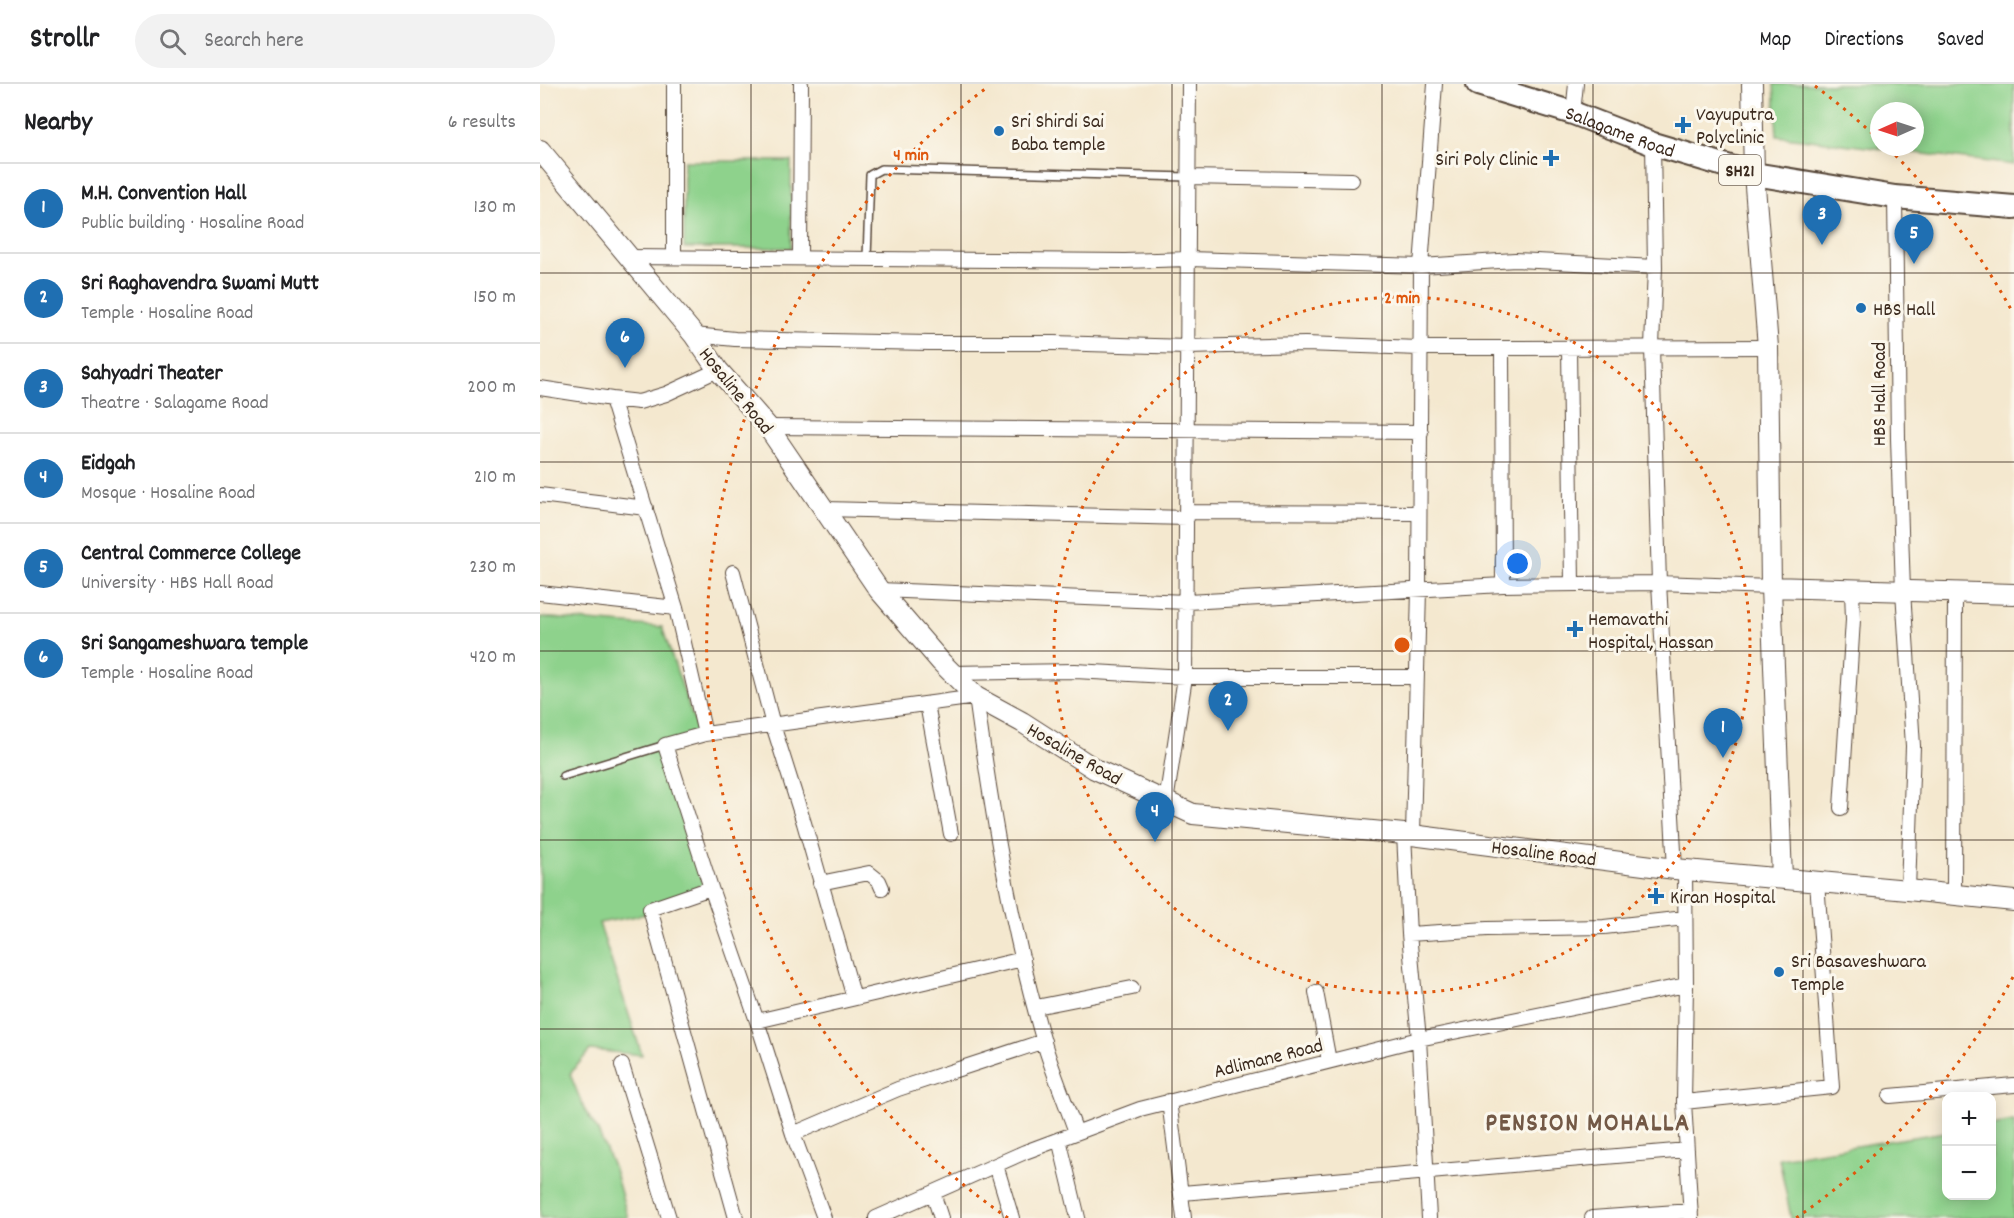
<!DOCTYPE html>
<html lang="en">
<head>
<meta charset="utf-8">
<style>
	body { margin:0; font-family:Dekko,sans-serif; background:#f2f2f2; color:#202124 }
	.controls { position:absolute; right:18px; bottom:18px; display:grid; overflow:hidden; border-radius:12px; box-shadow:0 3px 15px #0003 }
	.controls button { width:54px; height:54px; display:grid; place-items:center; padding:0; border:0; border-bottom:2px solid #e0e0e0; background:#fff; color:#202124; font:30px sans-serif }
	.compass { position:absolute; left:1330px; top:18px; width:54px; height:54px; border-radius:50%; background:#fff; box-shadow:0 3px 15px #0003; rotate:267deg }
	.you { position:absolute; left:978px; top:480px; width:21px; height:21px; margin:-15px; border:4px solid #fff; border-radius:50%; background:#1a73e8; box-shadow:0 0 0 9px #1a73e833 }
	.badge { display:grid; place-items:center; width:39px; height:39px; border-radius:50%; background:#1f6fb2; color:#fff; font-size:20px; font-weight:700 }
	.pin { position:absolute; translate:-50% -50px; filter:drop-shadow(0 2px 3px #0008) }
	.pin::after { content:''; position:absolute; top:32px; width:21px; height:18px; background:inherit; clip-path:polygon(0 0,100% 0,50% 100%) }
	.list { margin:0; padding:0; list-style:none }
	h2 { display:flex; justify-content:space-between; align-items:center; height:78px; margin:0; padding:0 24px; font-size:26px }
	h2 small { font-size:20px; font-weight:400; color:#757577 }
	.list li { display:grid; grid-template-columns:39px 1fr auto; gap:18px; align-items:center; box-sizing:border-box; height:90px; padding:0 24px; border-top:2px solid #e0e0e0 }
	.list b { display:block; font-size:22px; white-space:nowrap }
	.list p { margin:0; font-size:20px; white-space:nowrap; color:#757577 }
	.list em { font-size:20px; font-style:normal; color:#757577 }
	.icon { flex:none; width:33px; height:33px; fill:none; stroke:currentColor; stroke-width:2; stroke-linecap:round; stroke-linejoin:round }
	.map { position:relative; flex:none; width:1474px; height:1134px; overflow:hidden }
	header { display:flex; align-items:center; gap:36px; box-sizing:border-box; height:84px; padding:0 30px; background:#fff; border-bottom:2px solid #e0e0e0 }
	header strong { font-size:28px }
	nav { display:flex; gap:33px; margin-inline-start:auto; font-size:21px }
	.search { width:420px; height:54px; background:#f2f2f2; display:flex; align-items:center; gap:15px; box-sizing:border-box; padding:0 21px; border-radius:33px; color:#757577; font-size:22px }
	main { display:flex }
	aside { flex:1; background:#fff }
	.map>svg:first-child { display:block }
</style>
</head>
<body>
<header>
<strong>Strollr</strong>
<div class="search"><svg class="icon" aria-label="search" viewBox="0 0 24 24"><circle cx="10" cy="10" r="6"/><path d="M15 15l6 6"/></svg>Search here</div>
<nav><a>Map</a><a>Directions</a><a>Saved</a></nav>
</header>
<main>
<aside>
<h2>Nearby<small>6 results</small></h2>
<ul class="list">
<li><span class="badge">1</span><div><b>M.H. Convention Hall</b><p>Public building · Hosaline Road</p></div><em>130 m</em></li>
<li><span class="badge">2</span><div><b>Sri Raghavendra Swami Mutt</b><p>Temple · Hosaline Road</p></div><em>150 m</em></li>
<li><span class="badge">3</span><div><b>Sahyadri Theater</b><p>Theatre · Salagame Road</p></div><em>200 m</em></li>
<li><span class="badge">4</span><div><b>Eidgah</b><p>Mosque · Hosaline Road</p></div><em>210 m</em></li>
<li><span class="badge">5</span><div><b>Central Commerce College</b><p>University · HBS Hall Road</p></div><em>230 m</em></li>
<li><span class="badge">6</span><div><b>Sri Sangameshwara temple</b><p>Temple · Hosaline Road</p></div><em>420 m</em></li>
</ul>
</aside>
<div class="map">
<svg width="1474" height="1134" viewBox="0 0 1474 1134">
	<rect width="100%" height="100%" fill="#fbf7ec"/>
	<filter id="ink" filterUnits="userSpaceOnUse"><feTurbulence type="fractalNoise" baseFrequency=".0167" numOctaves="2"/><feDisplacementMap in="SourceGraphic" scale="12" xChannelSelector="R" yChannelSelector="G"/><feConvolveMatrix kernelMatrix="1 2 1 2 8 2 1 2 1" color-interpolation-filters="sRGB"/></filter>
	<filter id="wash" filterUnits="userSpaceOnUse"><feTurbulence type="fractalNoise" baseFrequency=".008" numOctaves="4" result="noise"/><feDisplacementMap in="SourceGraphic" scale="24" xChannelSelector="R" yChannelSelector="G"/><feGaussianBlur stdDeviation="1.35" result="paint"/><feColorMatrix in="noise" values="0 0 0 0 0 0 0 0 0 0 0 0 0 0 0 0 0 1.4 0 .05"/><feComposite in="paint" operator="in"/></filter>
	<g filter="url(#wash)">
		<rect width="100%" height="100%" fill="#f4e8cf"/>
		<path fill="#8ed28c" stroke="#647e55" stroke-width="1.5" fill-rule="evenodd" d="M 1234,0 L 1474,0 L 1474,81 L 1237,52 ZM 1339,27 L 1375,27 L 1375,63 L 1339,63 Z
			M 144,77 L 251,77 L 251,164 L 144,164 Z
			M 0,533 L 122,543 L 157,646 L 121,669 L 164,800 L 102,831 L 59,839 L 102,971 L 50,966 L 30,990 L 44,1025 L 57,1045 L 74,1085 L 88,1134 L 0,1134 Z
			M 1474,1037 L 1474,1134 L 1251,1134 L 1239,1074 L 1406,1048 L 1406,1112 L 1452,1112 L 1452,1041 Z"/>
	</g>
	<g filter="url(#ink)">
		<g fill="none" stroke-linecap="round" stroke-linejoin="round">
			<g stroke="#574639" stroke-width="10">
				<path id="lane" d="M 327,174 L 330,91 L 341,85 L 648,93
					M 23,692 L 125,661"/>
			</g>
			<g stroke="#574639" stroke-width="16">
				<path id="street" d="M 134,0 L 134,173
					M 1033,29 L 1036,0
					M 1113,60 L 1115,183 L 1112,263 L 1119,499 L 1135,785
					M 648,93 L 812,96
					M 1355,113 L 1358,355 L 1363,507 L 1373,662 L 1368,806
					M 87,173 L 585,177 L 648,175 L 881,182 L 975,176 L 1115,183
					M 260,173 L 261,0
					M 154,251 L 195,255 L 389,259 L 514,259 L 647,263 L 765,260 L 880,264 L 962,264
					M 1029,264 L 1032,500
					M 178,286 L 126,310 L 99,318 L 72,315 L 136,524 L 165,650 L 125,661 L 171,804 L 110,825 L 196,1134
					M 0,304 L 72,315
					M 228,343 L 881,348
					M 0,411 L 106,424
					M 285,425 L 647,434
					M 647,428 L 878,429
					M 193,488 L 233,641 L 264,739 L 314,914
					M 963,501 L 962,264 L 1228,263
					M 339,506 L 647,518 L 963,501 L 1119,499 L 1231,503
					M 0,509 L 136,524
					M 412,589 L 535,587 L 645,593 L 876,593
					M 387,620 L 411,750
					M 165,650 L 436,613 C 452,731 472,848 505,962 C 514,991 526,1020 536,1048
					M 626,718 L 645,593 L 649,0
					M 1301,724 L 1313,536 L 1312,506
					M 864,750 L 869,850
					M 873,751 L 879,505 L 881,182 L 895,0
					M 1145,785 L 1146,901 L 1144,1018 L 1151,1134
					M 280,799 L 329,789 L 339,797 L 342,804
					M 171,804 L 217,937
					M 1414,811 L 1415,509
					M 776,908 L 789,977
					M 496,923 L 592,904
					M 82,981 L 129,1134
					M 1350,1012 L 1474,1001
					M 629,1017 L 644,1134
					M 1144,1018 L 1292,1003 L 1277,798
					M 253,1050 L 358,1005 L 504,957
					M 519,1055 L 538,1134
					M 456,1081 L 472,1134
					M 393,1109 L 401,1134
					M 642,1109 L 1147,1066
					M 284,1134 L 253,1050 L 217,937 L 483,875
					M 336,1134 L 485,1068 L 600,1025 L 879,955 L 1146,901
					M 889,1134 L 879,955 L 869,850 L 947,845 L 1064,843 L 1145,834
					M 1052,1134 L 1151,1127"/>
			</g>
			<g stroke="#574639" stroke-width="22">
				<path id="secondary" d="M 1212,0 L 1214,90 L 1228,263 L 1231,503 L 1242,794
					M 0,66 L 154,251 L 178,286 L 228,343 L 339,506 L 401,578 L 436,613 L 482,638 L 555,685 L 653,730 L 864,750 L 1135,785 L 1368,806 L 1474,817
					M 1231,503 L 1474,510"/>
			</g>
			<g stroke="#574639" stroke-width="26">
				<g id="primary">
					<path id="s1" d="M 938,0 L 1033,29 L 1113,60 L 1214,90 L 1355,113 L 1474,123"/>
				</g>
			</g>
			<use href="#lane" stroke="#fff" stroke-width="7"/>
			<use href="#street" stroke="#fff" stroke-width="14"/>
			<use href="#secondary" stroke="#fff" stroke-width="20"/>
			<use href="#primary" stroke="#fff" stroke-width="22"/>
		</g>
	</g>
	<path fill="none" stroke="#3b2a1e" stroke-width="1.5" stroke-opacity="0.55" d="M 211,0 L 211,1134M 421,0 L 421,1134M 632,0 L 632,1134M 842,0 L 842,1134M 1053,0 L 1053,1134M 1263,0 L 1263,1134M 0,189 L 1474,189M 0,378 L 1474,378M 0,567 L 1474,567M 0,756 L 1474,756M 0,945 L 1474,945"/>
	<g fill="none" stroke="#df570d" stroke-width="3" stroke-dasharray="3 6">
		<circle cx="862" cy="561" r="348"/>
		<path d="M1473 893A695 695 0 0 1 1256 1134M468 1134A695 695 0 0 1 449 2M1275 2A695 695 0 0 1 1336 53M1349 65A695 695 0 0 1 1473 229"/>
	</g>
	<g fill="#1f6fb2" stroke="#fbf7ec" stroke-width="2">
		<path d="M1140 32h6v6h6v6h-6v6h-6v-6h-6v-6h6z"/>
		<circle cx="459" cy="47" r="6"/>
		<path d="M1008 65h6v6h6v6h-6v6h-6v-6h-6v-6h6z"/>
		<circle cx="1321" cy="224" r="6"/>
		<path d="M1032 536h6v6h6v6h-6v6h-6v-6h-6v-6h6z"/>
		<path d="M1113 803h6v6h6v6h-6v6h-6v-6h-6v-6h6z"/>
		<circle cx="1239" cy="888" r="6"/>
	</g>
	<g text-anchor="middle" stroke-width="6" stroke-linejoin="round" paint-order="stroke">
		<rect fill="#fbf7ec" stroke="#75685c" stroke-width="1.5" x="1179" y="71" width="42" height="30" rx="4.5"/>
		<g font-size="18" font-weight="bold" fill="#3b2a1e">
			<text x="1200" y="92">SH21</text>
		</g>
		<g font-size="20" fill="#3b2a1e" stroke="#fbf7ec" text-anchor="start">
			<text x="1156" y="36">Vayuputra<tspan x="1156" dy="23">Polyclinic</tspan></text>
			<text x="471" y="43">Sri Shirdi Sai<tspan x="471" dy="23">Baba temple</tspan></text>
			<text x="998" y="81" text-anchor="end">Siri Poly Clinic</text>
			<text x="1333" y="231">HBS Hall</text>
			<text x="1048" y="541">Hemavathi<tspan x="1048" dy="23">Hospital, Hassan</tspan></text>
			<text x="1130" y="819">Kiran Hospital</text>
			<text x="1251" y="883">Sri Basaveshwara<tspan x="1251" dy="23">Temple</tspan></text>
		</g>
		<g font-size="20" fill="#3b2a1e" stroke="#fbf7ec">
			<text dy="7" stroke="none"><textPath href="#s1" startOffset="150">Salagame Road</textPath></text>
			<text transform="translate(197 306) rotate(51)" y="7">Hosaline Road</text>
			<text transform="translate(1338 310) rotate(-90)" y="7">HBS Hall Road</text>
			<text transform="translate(535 669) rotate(30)" y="7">Hosaline Road</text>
			<text transform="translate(1004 768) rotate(7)" y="7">Hosaline Road</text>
			<text transform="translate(728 973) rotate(-14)" y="7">Adlimane Road</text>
		</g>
		<g font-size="26" font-weight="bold" letter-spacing="1.5" fill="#735946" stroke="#fbf7ec">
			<text x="1048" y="1046">PENSION MOHALLA</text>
		</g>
	</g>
	<circle cx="862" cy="561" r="9" fill="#df570d" stroke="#fbf7ec" stroke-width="3"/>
	<g font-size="18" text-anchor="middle" font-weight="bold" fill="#df570d" stroke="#fbf7ec" stroke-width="6" stroke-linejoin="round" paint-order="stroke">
		<text x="371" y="76">4 min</text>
		<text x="862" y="219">2 min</text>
	</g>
</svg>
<div class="controls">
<button>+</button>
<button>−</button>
</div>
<svg class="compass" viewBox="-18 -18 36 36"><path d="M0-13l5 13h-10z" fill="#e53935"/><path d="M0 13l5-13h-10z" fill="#757577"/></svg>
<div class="you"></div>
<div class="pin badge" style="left:1183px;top:674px">1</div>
<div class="pin badge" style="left:688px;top:647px">2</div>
<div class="pin badge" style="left:1282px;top:161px">3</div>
<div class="pin badge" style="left:615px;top:758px">4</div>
<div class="pin badge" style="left:1374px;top:180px">5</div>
<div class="pin badge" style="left:85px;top:284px">6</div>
</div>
</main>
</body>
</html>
